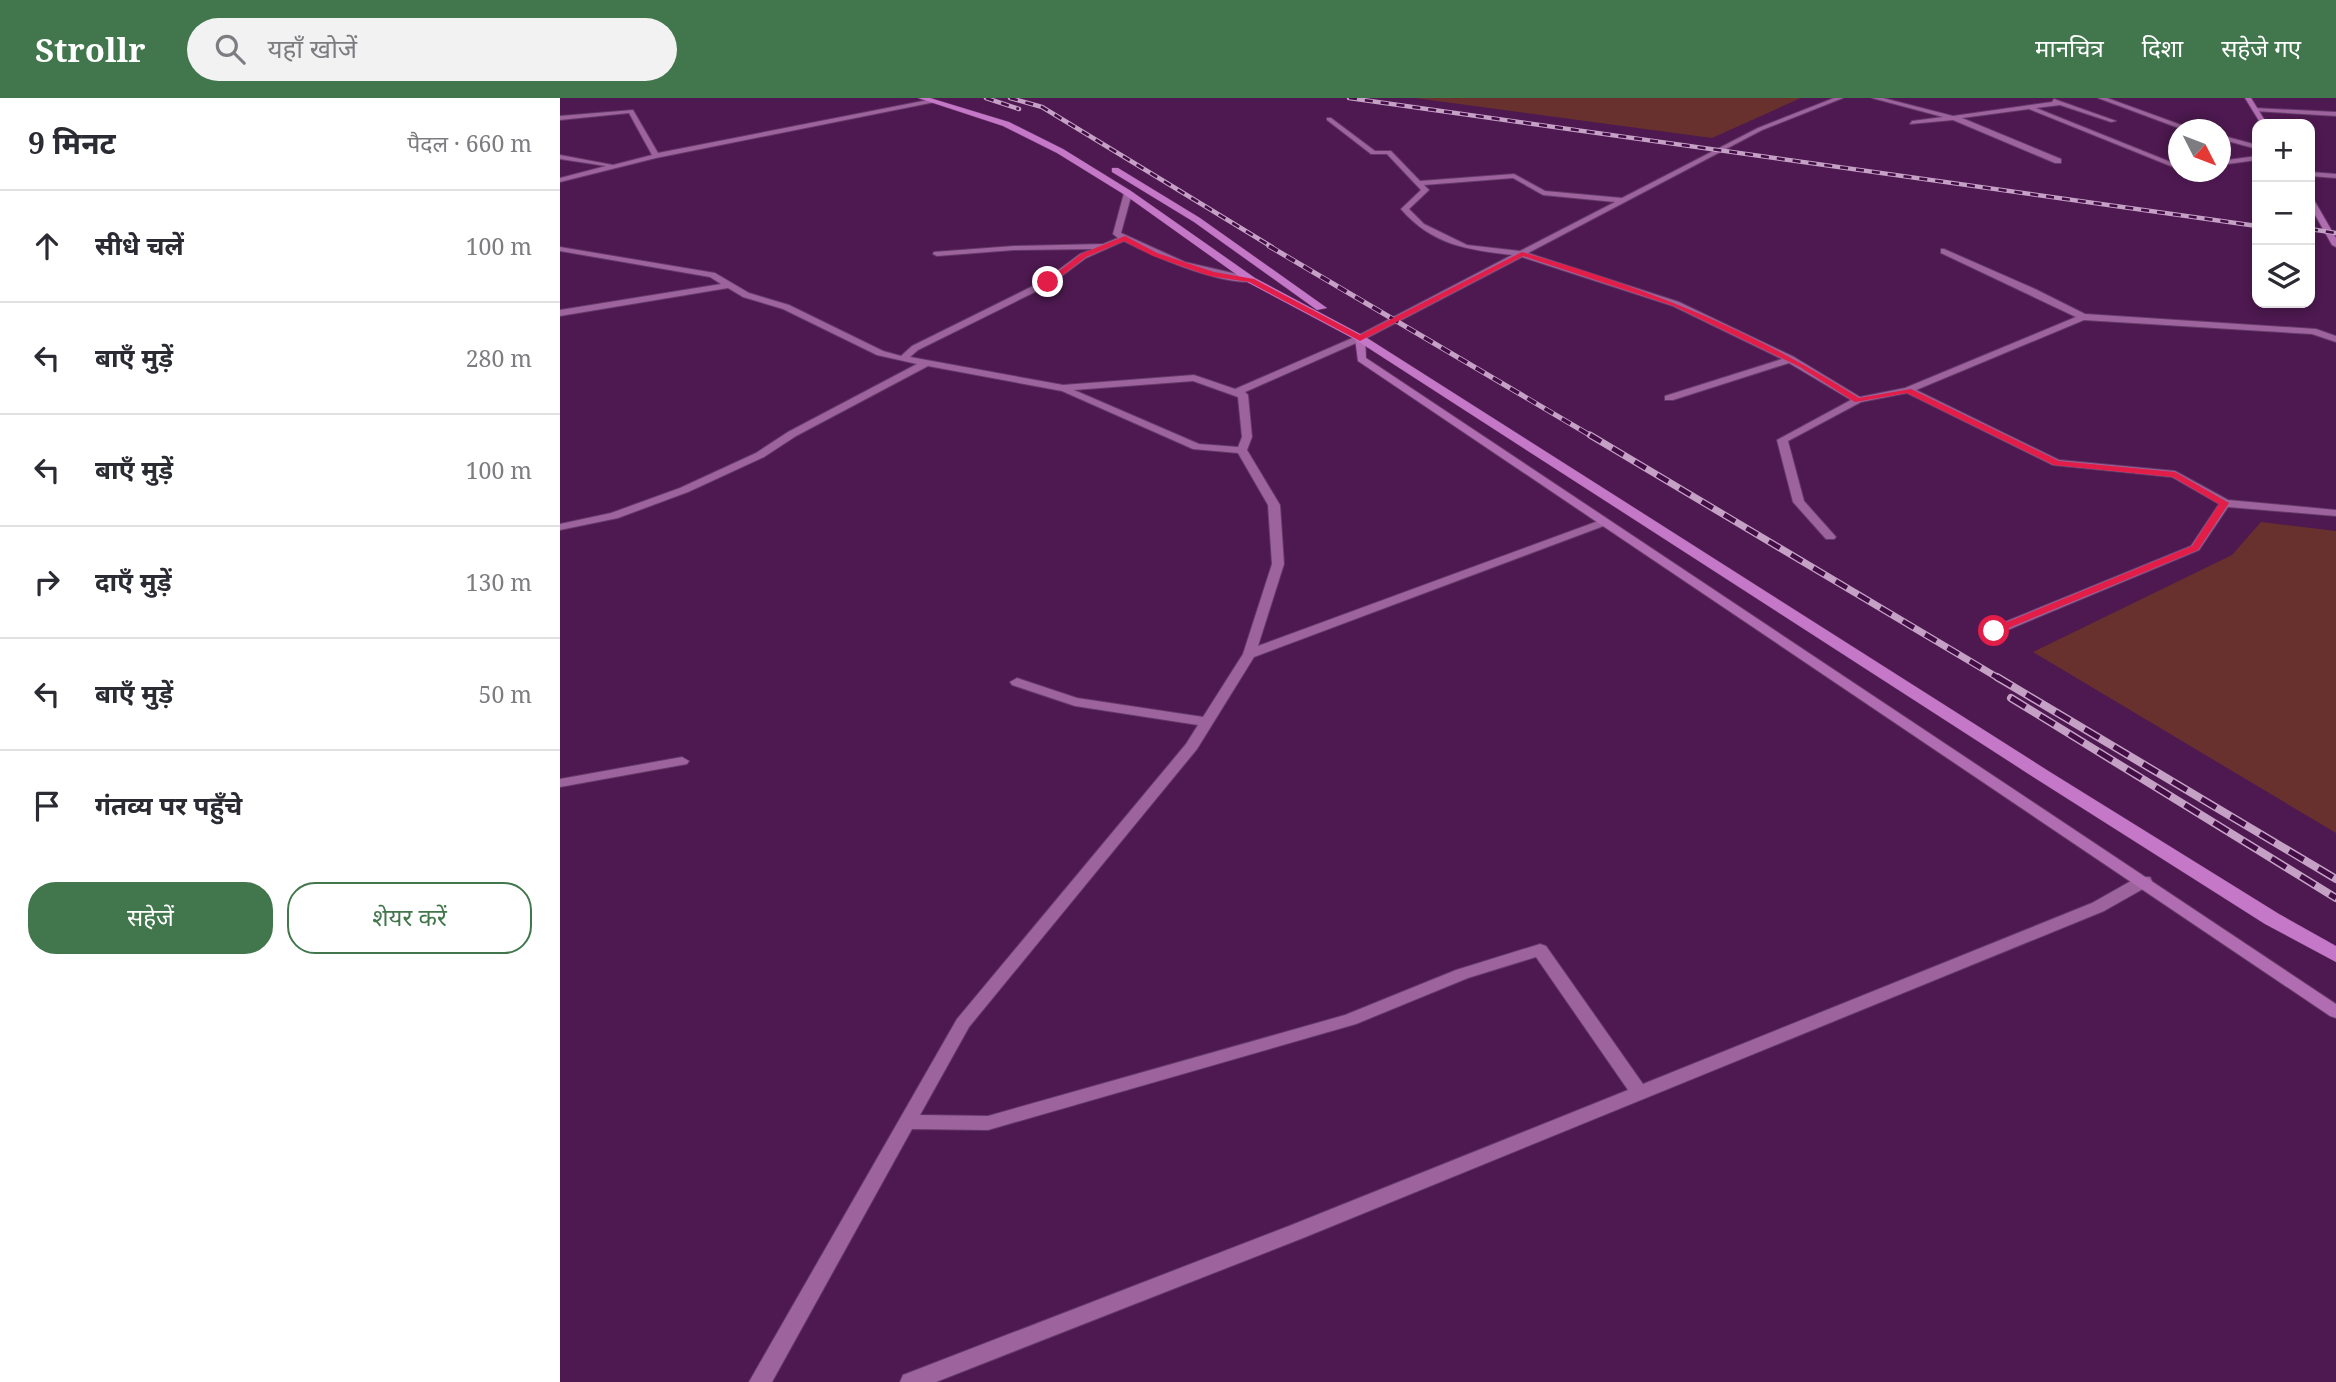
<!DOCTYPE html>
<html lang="hi">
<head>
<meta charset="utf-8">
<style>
	body { margin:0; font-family:"Noto Serif","Noto Sans Devanagari",serif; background:#f2f2f3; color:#2b2b33 }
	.controls { position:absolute; right:21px; top:21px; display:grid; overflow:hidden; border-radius:14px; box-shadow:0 4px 10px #0003 }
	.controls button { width:63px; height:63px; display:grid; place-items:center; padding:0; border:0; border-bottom:2px solid #e1e1e2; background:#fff; color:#2b2b33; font:35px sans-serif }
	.compass { position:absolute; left:1608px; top:21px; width:63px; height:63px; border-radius:50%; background:#fff; box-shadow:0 4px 10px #0003; rotate:132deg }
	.stop { position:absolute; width:21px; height:21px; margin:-16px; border:5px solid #e11d48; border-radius:50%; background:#fff }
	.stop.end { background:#e11d48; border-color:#fff; box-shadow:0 2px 7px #0008 }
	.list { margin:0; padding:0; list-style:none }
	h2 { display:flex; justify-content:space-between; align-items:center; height:91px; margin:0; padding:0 28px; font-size:30px }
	h2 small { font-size:23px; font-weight:400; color:#7c7c81 }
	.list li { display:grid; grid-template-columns:46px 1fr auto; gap:21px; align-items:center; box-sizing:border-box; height:112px; padding:0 28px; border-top:2px solid #e1e1e2 }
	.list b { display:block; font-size:26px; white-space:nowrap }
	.list em { font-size:23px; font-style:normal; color:#7c7c81 }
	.actions { display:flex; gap:14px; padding:21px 28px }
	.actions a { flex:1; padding:16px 0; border:2px solid #42774d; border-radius:28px; text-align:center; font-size:24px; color:#42774d }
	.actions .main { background:#42774d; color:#fff }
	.icon { flex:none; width:38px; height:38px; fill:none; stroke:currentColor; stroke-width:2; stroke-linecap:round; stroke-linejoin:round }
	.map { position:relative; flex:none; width:1776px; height:1284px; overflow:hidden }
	header { display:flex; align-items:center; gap:42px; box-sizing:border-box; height:98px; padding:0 35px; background:#42774d; color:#fff }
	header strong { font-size:33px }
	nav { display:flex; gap:38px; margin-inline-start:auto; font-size:24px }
	.search { width:490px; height:63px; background:#f2f2f3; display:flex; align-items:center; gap:18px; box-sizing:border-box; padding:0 24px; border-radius:38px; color:#7c7c81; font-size:26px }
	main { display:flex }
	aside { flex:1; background:#fff }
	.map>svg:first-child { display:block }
</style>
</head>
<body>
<header>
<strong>Strollr</strong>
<div class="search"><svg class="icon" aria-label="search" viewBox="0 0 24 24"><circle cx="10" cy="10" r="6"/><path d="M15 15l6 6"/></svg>यहाँ खोजें</div>
<nav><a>मानचित्र</a><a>दिशा</a><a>सहेजे गए</a></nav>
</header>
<main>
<aside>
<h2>9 मिनट<small>पैदल · 660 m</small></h2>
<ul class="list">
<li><svg class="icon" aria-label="ahead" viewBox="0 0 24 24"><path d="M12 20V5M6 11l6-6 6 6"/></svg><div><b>सीधे चलें</b></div><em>100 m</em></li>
<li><svg class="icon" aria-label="left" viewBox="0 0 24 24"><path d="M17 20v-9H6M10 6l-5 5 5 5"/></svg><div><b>बाएँ मुड़ें</b></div><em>280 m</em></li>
<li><svg class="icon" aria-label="left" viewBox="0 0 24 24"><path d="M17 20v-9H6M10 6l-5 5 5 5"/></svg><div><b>बाएँ मुड़ें</b></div><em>100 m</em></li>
<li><svg class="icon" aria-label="right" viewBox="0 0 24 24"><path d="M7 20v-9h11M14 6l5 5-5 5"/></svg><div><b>दाएँ मुड़ें</b></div><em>130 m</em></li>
<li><svg class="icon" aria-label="left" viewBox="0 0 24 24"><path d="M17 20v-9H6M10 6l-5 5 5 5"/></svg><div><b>बाएँ मुड़ें</b></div><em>50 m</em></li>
<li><svg class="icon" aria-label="arrive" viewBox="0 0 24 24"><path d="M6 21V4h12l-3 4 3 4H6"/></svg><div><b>गंतव्य पर पहुँचे</b></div></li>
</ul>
<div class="actions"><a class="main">सहेजें</a><a>शेयर करें</a></div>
</aside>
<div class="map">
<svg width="1776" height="1284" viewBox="0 0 1776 1284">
	<rect width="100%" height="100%" fill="#4d1950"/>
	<path fill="#68312d" d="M 855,0 L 1241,0 L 1152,40 Z
		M 1701,424 L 1776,433 L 1776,735 L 1473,554 L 1672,457 Z"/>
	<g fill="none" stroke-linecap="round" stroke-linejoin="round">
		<g stroke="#653967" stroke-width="2">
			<path id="street" d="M 1274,0 L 1283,0 L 1202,32 L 968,155 L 1119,204 L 1234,259 L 1300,299 L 1345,290 L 1516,219 L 1381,155 L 1381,151 L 1384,151 L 1475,191 L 1525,216 L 1756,231 L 1776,238 L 1776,244 L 1752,236 L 1524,222 L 1356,292 L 1499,362 L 1615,373 L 1668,402 L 1776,412 L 1776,418 L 1668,409 L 1639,452 L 1438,536 L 1430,536 L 1428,533 L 1430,530 L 1631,448 L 1659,406 L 1612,379 L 1493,367 L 1347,295 L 1301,304 L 1228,343 L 1244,403 L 1276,439 L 1274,441 L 1266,441 L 1233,404 L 1217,342 L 1291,302 L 1229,265 L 1113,302 L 1105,302 L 1105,298 L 1222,261 L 1113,208 L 962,159 L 803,242 L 685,294 L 688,297 L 692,339 L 687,352 L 720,407 L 724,466 L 698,548 L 1041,422 L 1049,422 L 1049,426 L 694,559 L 637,651 L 409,929 L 360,1017 L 428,1018 L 785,917 L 896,872 L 980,846 L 986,848 L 1083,986 L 1532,805 L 1578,779 L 1590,779 L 1592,783 L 1590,787 L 1544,813 L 743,1140 L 376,1284 L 340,1284 L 343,1277 L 729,1128 L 1068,992 L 976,859 L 908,880 L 796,926 L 428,1032 L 352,1031 L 212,1284 L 189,1284 L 397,921 L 626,646 L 638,627 L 515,608 L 452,587 L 450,584 L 457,580 L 517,600 L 643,619 L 683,556 L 712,466 L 708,407 L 678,355 L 633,351 L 502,293 L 368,268 L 236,338 L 204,359 L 128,394 L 58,420 L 0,432 L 0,426 L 51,415 L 120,390 L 196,355 L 228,334 L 357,266 L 317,257 L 223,211 L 183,199 L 168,190 L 0,218 L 0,212 L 161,186 L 150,179 L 0,153 L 0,149 L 155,175 L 189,195 L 229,207 L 323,253 L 341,258 L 352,248 L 485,182 L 520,156 L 533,151 L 454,152 L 377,158 L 373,156 L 374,154 L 454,148 L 543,146 L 558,140 L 553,136 L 564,95 L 568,93 L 572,95 L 561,135 L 625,164 L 694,180 L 694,184 C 658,186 596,160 564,143 L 526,160 L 491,186 L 358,252 L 350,259 L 503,287 L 634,277 L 675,291 L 797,238 L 952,157 C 908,152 872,147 841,111 L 861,92 L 827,56 L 811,56 L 767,22 L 767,20 L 771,20 L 815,53 L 831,53 L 860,83 L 954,76 L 985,93 L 1062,100 L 1198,30 ZM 953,80 L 983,97 L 1055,104 L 960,153 L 907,147 L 864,126 L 849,111 L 869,92 L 864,87 ZM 633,283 L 678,299 L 682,339 L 678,349 L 639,346 L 514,292 Z
				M 1312,0 L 1323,0 L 1393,18 L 1492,4 L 1494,1 L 1556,23 L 1551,24 L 1500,7 L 1476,10 L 1618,67 L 1618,71 L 1469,11 L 1402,20 L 1501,61 L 1501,65 L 1495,65 L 1393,22 L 1350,26 L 1352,23 L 1383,19 Z
				M 1538,0 L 1547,0 L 1635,32 L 1624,32 Z
				M 373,1 L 375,4 L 96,60 L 0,84 L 0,80 L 46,68 L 0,61 L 0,57 L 53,67 L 92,57 L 69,15 L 0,22 L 0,18 L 73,12 L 98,55 Z
				M 1695,10 L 1776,14 L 1776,18 L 1693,13 Z
				M 1660,37 L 1697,47 L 1697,51 L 1660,41 Z
				M 1697,58 L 1697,62 L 1660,67 L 1660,63 Z
				M 1750,74 L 1776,76 L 1776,80 L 1750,78 Z
				M 122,659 L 129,663 L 127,666 L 0,689 L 0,681 Z"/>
		</g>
		<g stroke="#653967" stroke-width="2">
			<path id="secondary" d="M 1685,0 L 1691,0 L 1707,26 L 1701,26 Z
				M 1750,100 L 1754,102 L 1776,140 L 1776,149 L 1772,147 L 1750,108 Z
				M 800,237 L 805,240 L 806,260 L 1776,906 L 1776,920 L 1770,918 L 798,263 L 795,240 Z"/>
		</g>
		<g stroke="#653967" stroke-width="1">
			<path id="primary" d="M 358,0 L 370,0 L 449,24 L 503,51 L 571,93 L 695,180 L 804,238 L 1490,674 L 1719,816 L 1776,848 L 1776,864 L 1705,826 L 1478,682 L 796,242 L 687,184 L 565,97 L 497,55 L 443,28 Z
				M 552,70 L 558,70 L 640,120 L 767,210 L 757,212 L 634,124 L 552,74 Z"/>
		</g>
		<use href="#street" fill="#9c639d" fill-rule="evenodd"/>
		<use href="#secondary" fill="#b16db2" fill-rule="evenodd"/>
		<use href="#primary" fill="#c577c8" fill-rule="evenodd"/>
		<g stroke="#c5a1c6" stroke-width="4.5">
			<path id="rail-far3" d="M 426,0 L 459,11
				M 450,0 L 482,9 L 712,149
				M 789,0 L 1697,128
				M 1750,131 L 1776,135"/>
		</g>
		<g stroke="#c5a1c6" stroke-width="5">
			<path id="rail-far2" d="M 709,148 L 1033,339"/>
		</g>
		<g stroke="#c5a1c6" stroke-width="7">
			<path id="rail-far1" d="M 1030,337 L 1440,581"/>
		</g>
		<g stroke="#c5a1c6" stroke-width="8">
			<path id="rail" d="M 1437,579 L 1776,781
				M 1451,600 L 1776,800"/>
		</g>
		<use href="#rail-far3" stroke="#420d45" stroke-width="2.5" stroke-dasharray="8" stroke-linecap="butt"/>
		<use href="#rail-far2" stroke="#420d45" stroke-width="3.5" stroke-dasharray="10" stroke-linecap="butt"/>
		<use href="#rail-far1" stroke="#420d45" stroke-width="4.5" stroke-dasharray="13" stroke-linecap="butt"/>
		<use href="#rail" stroke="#420d45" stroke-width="5" stroke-dasharray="17" stroke-linecap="butt"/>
	</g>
	<path fill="#e11d48" d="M 565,138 L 597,155 L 654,174 L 694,181 L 800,237 L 962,154 C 1083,189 1192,231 1299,300 L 1351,291 L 1499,363 L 1615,374 L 1669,405 L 1638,452 L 1434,536 L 1430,535 L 1430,531 L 1632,448 L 1659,406 L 1613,379 L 1494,367 L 1347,295 L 1295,304 L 1240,269 L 1114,208 L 963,158 L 800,243 L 689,184 L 650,178 L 593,158 L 564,143 L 526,159 L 491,186 L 485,184 L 521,156 Z"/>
</svg>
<div class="controls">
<button>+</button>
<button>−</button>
<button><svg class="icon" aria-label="layers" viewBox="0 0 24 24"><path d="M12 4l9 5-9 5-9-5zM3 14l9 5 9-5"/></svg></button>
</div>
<svg class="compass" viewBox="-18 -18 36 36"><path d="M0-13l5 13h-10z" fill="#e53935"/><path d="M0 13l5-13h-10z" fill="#7c7c81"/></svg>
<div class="stop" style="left:1434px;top:533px"></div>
<div class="stop end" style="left:488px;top:184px"></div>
</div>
</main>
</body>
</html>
